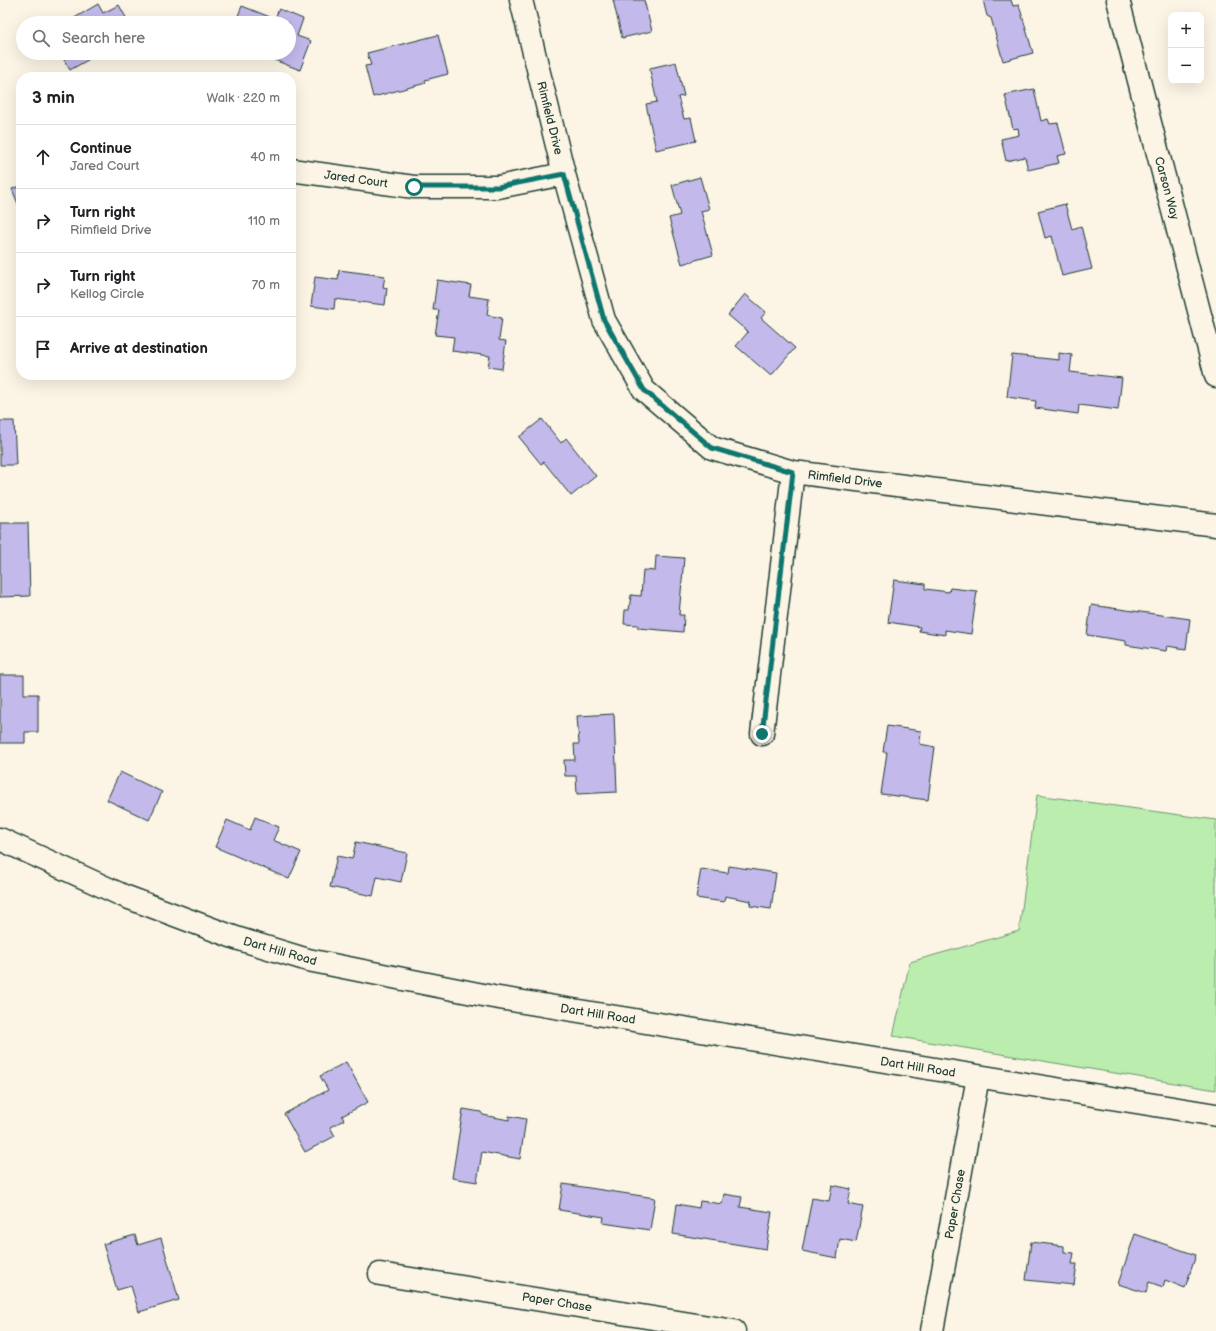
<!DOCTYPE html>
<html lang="en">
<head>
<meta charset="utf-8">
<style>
	body { margin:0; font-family:"Balsamiq Sans",sans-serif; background:#f2f2f2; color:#202124 }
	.controls { position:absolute; right:12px; top:12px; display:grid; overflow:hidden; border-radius:8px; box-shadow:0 4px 16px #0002 }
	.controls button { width:36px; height:36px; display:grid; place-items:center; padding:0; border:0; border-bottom:1px solid #e0e0e0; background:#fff; color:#202124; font:20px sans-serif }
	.stop { position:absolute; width:12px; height:12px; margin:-9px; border:3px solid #0f766e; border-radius:50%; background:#fff }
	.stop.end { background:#0f766e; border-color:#fff; box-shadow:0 1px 4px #0008 }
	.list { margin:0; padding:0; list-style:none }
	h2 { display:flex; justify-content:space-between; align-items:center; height:52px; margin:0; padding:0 16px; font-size:17px }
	h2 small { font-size:13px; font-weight:400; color:#757577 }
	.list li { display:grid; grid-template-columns:26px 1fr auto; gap:12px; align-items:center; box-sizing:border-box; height:64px; padding:0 16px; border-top:1px solid #e0e0e0 }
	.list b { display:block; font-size:15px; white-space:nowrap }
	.list p { margin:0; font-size:13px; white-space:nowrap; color:#757577 }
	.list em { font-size:13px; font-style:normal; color:#757577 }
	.icon { flex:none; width:22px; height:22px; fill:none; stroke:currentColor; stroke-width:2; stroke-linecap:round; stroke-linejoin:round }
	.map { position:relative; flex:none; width:1216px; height:1331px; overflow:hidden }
	.search { position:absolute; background:#fff; box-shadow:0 4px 16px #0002; left:16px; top:16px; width:280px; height:44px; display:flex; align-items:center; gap:10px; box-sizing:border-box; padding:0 14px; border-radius:22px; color:#757577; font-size:15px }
	.panel { position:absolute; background:#fff; box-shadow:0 4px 16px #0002; left:16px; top:72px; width:280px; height:308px; border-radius:16px }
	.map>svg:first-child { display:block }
</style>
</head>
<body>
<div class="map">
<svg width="1216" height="1331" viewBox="0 0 1216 1331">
	<rect width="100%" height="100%" fill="#fcf5e5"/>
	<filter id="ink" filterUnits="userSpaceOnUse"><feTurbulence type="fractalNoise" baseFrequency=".025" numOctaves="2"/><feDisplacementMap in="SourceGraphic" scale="8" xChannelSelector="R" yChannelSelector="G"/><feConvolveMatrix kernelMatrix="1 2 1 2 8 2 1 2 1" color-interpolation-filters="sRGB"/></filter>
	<g filter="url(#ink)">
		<path fill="#baedae" stroke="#6c9571" d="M 1037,795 L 1216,820 L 1216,1090 L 893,1036 L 910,962 L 1019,931 Z"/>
		<path fill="#c3b9eb" stroke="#1f3d34" d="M 613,0 L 644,0 L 652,31 L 622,38 Z
			M 983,0 L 1011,0 L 1013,6 L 1019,5 L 1033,53 L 1003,61 L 991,18 L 987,16 Z
			M 98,4 L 103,13 L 119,5 L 129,23 L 66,23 Z
			M 242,6 L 270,17 L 268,23 L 235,23 Z
			M 279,9 L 303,19 L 297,36 L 311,41 L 300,70 L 256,53 L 289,53 L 289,23 L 273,23 Z
			M 438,35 L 448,74 L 425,80 L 426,83 L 373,97 L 365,66 L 371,65 L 367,53 Z
			M 60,53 L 100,53 L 70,70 Z
			M 676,62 L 684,96 L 678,97 L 684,119 L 691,118 L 696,141 L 656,150 L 646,104 L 657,102 L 650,71 L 650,68 Z
			M 1034,89 L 1041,121 L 1048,119 L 1050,124 L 1058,123 L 1066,154 L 1057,156 L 1059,163 L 1028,170 L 1025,157 L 1006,161 L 1001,139 L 1019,135 L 1018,128 L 1013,129 L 1005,95 Z
			M 700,177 L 709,209 L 701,211 L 713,255 L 682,264 L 669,218 L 680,215 L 672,185 Z
			M 21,186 L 21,211 L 12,189 Z
			M 1065,204 L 1072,229 L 1081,226 L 1092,269 L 1062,276 L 1052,236 L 1045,238 L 1038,211 Z
			M 339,270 L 385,276 L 383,287 L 387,288 L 385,305 L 335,299 L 334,309 L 311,306 L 315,277 L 338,280 Z
			M 437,280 L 471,285 L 469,296 L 489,299 L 487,315 L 502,318 L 499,340 L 506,341 L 502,369 L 488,367 L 490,356 L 452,351 L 454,337 L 435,335 L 439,310 L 433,310 Z
			M 745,294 L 766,312 L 761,318 L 795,348 L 771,376 L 736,346 L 748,332 L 728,315 Z
			M 1059,353 L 1072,355 L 1070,372 L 1122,378 L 1118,410 L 1079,405 L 1078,414 L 1035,408 L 1036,401 L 1007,397 L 1012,355 L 1059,360 Z
			M 542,419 L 561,443 L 566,438 L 596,476 L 571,496 L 544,462 L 541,464 L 519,437 Z
			M 0,421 L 14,421 L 16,465 L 0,465 Z
			M 0,523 L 28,523 L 30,596 L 0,597 Z
			M 656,556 L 684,558 L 679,615 L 684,615 L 683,632 L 638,628 L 638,625 L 624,624 L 625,610 L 629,610 L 631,595 L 641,596 L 643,570 L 655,571 Z
			M 894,580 L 925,584 L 925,589 L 949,592 L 950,588 L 977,591 L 971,634 L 945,630 L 945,635 L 919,631 L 920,627 L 888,622 Z
			M 1091,605 L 1190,619 L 1186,649 L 1167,646 L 1166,651 L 1126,645 L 1126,641 L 1087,635 Z
			M 0,675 L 24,675 L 24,694 L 38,694 L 38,732 L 25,732 L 25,743 L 0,743 Z
			M 614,714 L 617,792 L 577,794 L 576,776 L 565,776 L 564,760 L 575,760 L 574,744 L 579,744 L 577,716 Z
			M 887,726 L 921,731 L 920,744 L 935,747 L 928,800 L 881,794 L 887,752 L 883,752 Z
			M 120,772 L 162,792 L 149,820 L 107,800 Z
			M 255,817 L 279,827 L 273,840 L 301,852 L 289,879 L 215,847 L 227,820 L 250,830 Z
			M 356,842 L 407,853 L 401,882 L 377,877 L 373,896 L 330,887 L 337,856 L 352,859 Z
			M 729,866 L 776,873 L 771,909 L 750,906 L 751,901 L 725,896 L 724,902 L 696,898 L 701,869 L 728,873 Z
			M 346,1062 L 368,1102 L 342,1116 L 344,1120 L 330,1127 L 335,1136 L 305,1152 L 284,1114 L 328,1090 L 320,1076 Z
			M 463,1109 L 481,1112 L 483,1115 L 509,1120 L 509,1116 L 526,1119 L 520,1159 L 482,1152 L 477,1182 L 452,1178 Z
			M 563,1184 L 655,1198 L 650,1230 L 603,1223 L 604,1217 L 559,1210 Z
			M 832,1185 L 851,1189 L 848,1204 L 863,1207 L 856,1242 L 840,1239 L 837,1258 L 802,1251 L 812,1198 L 829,1201 Z
			M 724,1194 L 742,1197 L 740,1207 L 772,1212 L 766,1249 L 673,1234 L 677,1204 L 699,1208 L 700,1201 L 722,1204 Z
			M 1135,1234 L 1196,1255 L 1185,1288 L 1165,1280 L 1163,1287 L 1149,1282 L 1146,1293 L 1118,1284 Z
			M 135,1235 L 138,1245 L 161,1238 L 179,1300 L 139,1312 L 131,1286 L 117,1290 L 103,1244 Z
			M 1031,1242 L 1064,1246 L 1064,1252 L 1074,1253 L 1072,1264 L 1077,1264 L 1074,1285 L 1026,1280 Z"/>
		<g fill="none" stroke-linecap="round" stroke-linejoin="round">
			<g stroke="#1f3d34" stroke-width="25">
				<path id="minor" d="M 521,0 L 564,174 L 604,320 L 644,390 L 712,448 L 793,472 L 1216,525
					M 1118,0 L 1216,376
					M 291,170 L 414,187 L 498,187 L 564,174
					M 762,734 L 793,472
					M 380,1274 L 734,1331
					M 932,1331 L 978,1077"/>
			</g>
			<g stroke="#1f3d34" stroke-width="25">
				<path id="tertiary" d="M 0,839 L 124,896 L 236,938 L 308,960 L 493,997 L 1216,1115"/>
			</g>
			<use href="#minor" stroke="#fcf5e5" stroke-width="22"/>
			<use href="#tertiary" stroke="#fcf5e5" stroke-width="22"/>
		</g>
	</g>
	<g fill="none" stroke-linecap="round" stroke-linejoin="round" filter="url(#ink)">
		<path stroke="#0f766e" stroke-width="5" d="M 414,187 L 498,187 L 564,174 L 604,320 L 644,390 L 712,448 L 793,472 L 762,734"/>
	</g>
	<g text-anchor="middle" stroke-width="4" stroke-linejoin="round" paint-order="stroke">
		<g font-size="12" fill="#1f3d34" stroke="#fcf5e5">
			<text transform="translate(550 118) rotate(76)" y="4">Rimfield Drive</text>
			<text transform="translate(356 179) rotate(8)" y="4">Jared Court</text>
			<text transform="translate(1167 188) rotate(75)" y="4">Carson Way</text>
			<text transform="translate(845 479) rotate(7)" y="4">Rimfield Drive</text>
			<text transform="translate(280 951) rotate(16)" y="4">Dart Hill Road</text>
			<text transform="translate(598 1014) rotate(9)" y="4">Dart Hill Road</text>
			<text transform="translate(918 1067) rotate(9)" y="4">Dart Hill Road</text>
			<text transform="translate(955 1204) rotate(-80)" y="4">Paper Chase</text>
			<text transform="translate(557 1302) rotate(9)" y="4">Paper Chase</text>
		</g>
	</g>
</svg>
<div class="controls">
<button>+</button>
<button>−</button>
</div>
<div class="stop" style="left:414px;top:187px"></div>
<div class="stop end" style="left:762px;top:734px"></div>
<div class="search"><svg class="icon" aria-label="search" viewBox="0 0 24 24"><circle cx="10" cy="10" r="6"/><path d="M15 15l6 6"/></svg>Search here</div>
<section class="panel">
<h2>3 min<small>Walk · 220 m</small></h2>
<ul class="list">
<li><svg class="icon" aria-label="ahead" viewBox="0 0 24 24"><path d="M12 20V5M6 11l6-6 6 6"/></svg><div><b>Continue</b><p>Jared Court</p></div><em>40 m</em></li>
<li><svg class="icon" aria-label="right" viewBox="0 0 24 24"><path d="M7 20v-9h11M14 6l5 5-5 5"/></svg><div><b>Turn right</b><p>Rimfield Drive</p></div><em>110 m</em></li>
<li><svg class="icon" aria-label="right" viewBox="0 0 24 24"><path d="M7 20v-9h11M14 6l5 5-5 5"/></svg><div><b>Turn right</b><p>Kellog Circle</p></div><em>70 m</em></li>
<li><svg class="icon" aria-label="arrive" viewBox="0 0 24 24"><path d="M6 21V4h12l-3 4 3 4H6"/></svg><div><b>Arrive at destination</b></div></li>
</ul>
</section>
</div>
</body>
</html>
